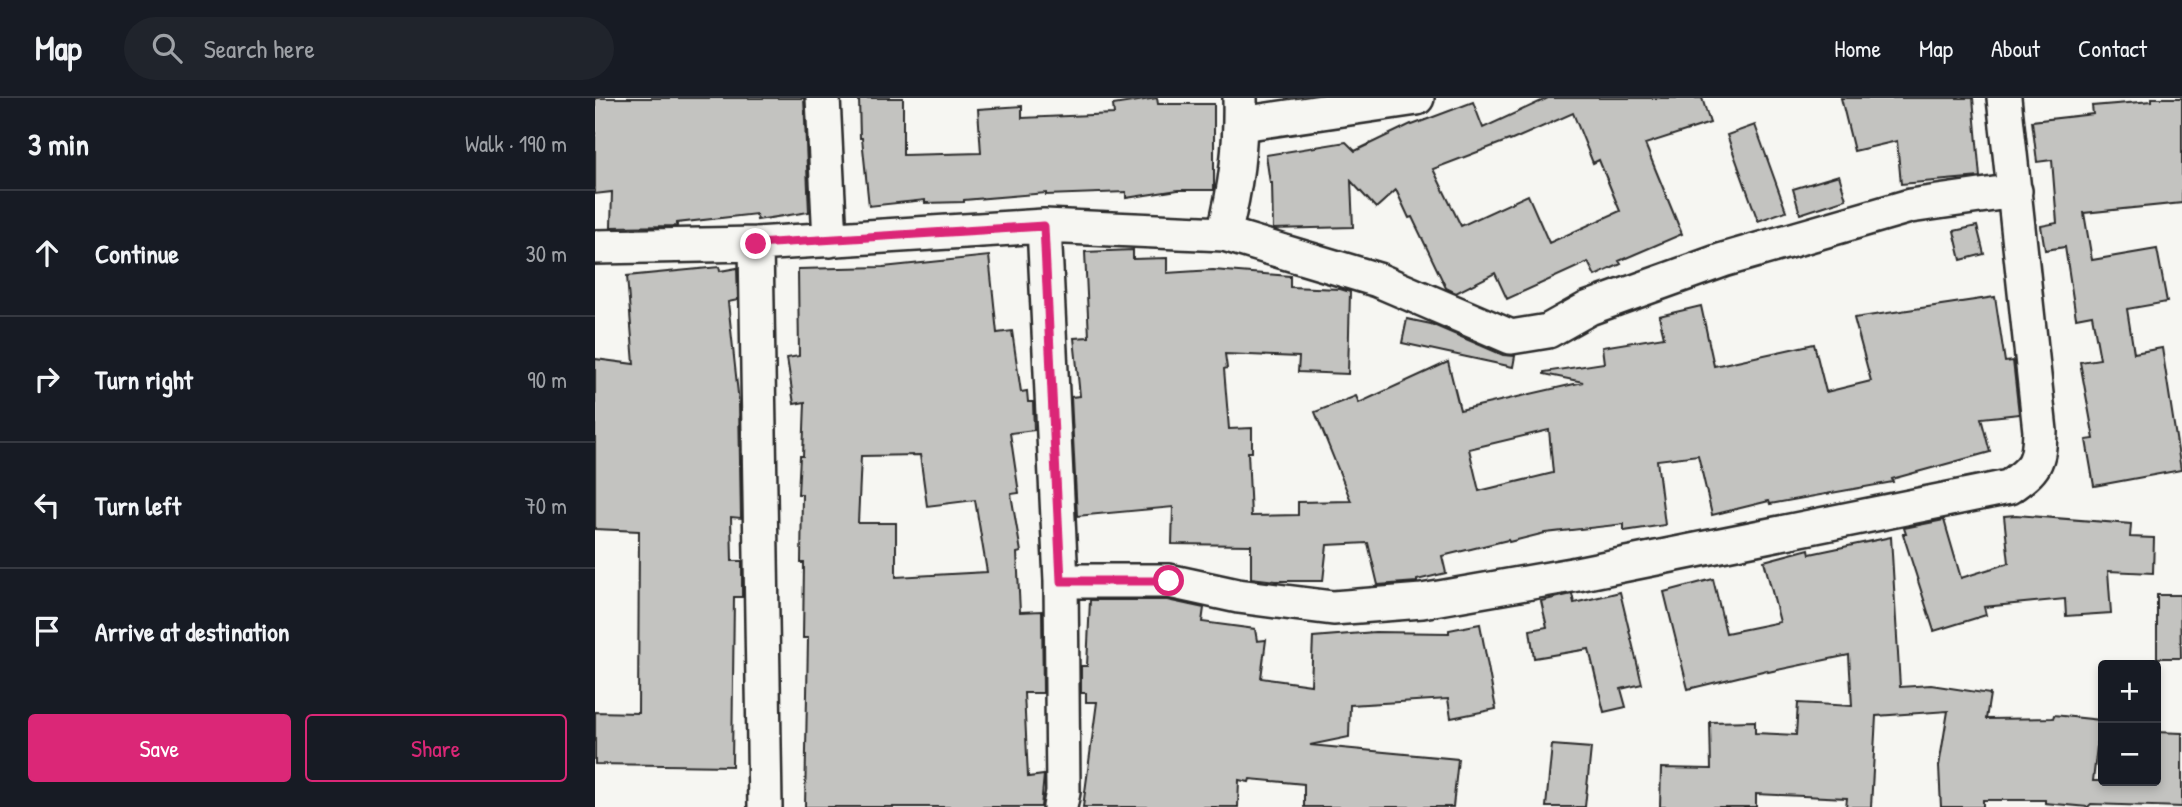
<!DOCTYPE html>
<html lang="en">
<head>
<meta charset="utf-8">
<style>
	body { margin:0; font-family:"Patrick Hand",sans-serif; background:#20242c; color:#f1f3f6 }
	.controls { position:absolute; right:21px; bottom:21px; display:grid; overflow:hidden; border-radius:7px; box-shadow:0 4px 10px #0003 }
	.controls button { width:63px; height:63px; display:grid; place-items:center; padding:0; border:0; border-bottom:2px solid #363941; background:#171b24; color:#f1f3f6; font:35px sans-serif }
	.stop { position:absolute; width:21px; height:21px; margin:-16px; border:5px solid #db2777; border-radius:50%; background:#fff }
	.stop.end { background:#db2777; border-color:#fff; box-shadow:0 2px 7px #0008 }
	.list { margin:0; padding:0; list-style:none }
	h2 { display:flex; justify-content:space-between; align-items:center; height:91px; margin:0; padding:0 28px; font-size:30px }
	h2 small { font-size:23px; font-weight:400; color:#9ea1a6 }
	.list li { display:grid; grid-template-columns:46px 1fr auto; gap:21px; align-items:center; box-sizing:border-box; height:126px; padding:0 28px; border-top:2px solid #363941 }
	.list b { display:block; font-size:26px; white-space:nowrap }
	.list em { font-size:23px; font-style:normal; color:#9ea1a6 }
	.actions { display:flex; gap:14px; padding:21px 28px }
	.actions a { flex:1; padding:16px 0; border:2px solid #db2777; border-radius:7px; text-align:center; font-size:24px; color:#db2777 }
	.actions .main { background:#db2777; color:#fff }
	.icon { flex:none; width:38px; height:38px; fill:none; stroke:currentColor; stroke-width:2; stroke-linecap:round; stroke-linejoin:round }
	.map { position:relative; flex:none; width:1587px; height:709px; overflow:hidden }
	header { display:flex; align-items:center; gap:42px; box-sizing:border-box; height:98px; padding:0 35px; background:#171b24; border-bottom:2px solid #363941 }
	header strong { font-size:33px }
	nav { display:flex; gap:38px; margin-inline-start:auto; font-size:24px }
	.search { width:490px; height:63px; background:#20242c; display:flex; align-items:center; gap:18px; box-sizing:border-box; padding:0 24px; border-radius:38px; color:#9ea1a6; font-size:26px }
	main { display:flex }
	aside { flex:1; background:#171b24 }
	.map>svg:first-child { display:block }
</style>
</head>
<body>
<header>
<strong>Map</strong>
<div class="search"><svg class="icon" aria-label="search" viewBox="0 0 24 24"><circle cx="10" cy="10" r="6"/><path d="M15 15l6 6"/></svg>Search here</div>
<nav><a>Home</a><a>Map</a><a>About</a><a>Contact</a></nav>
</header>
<main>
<aside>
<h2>3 min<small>Walk · 190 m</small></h2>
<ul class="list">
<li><svg class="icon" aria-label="ahead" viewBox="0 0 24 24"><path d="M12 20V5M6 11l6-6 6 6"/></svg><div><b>Continue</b></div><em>30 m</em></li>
<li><svg class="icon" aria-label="right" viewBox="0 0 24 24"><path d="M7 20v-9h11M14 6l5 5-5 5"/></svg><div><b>Turn right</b></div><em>90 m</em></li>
<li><svg class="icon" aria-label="left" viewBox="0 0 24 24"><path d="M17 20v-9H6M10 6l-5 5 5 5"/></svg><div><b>Turn left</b></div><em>70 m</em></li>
<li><svg class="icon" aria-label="arrive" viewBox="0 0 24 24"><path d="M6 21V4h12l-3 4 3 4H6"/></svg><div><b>Arrive at destination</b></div></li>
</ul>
<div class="actions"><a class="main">Save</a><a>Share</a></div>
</aside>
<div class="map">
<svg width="1587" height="709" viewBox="0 0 1587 709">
	<rect width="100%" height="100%" fill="#f6f6f2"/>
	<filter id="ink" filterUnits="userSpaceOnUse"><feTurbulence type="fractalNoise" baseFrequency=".0143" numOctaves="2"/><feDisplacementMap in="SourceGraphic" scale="14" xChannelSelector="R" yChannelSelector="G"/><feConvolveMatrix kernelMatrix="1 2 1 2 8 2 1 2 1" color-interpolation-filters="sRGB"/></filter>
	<g filter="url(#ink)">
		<path fill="#c3c3c0" stroke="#2b2b2b" stroke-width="2" fill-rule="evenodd" d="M 0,0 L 209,0 L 214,114 L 162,122 L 161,116 L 82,125 L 82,128 L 16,129 L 17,94 L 0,96 Z
			M 264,0 L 308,0 L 308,57 L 386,55 L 383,11 L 427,8 L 427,20 L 519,16 L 518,7 L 562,0 L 563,6 L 619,6 L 619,92 L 583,92 L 531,100 L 531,94 L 451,97 L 451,95 L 369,102 L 369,104 L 330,105 L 330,102 L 274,108 L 267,40 L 265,40 Z
			M 953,0 L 1107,0 L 1115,25 L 1050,46 L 1087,136 L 1024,163 L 1026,166 L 1000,178 L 993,164 L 912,201 L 900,175 L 861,195 L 851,190 L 817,119 L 814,120 L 801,92 L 781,110 L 756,83 L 758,129 L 678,131 L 677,85 L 675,85 L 671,57 L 751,44 L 760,53 L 816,26 L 817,27 L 878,4 L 888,30 ZM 978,15 L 998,65 L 1004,62 L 1025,113 L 954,145 L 933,97 L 866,128 L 838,71 L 914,42 L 915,43 Z
			M 1246,0 L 1378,0 L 1385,79 L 1306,86 L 1302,43 L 1259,53 Z
			M 1557,0 L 1587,0 L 1587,105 L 1489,115 L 1497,162 L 1562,151 L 1572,204 L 1532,211 L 1539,255 L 1567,250 L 1586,372 L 1499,388 L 1491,342 L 1499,341 L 1485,264 L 1505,261 L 1497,217 L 1481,220 L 1470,149 L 1450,152 L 1446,128 L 1462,125 L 1457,62 L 1442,64 L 1437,23 L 1498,16 L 1497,8 L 1557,3 Z
			M 1160,27 L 1191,113 L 1163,123 L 1132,37 Z
			M 1244,77 L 1251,101 L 1205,116 L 1198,91 Z
			M 1382,128 L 1389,156 L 1366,162 L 1359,133 Z
			M 538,152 L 538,161 L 572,160 L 572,175 L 618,172 L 695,178 L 695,189 L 745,191 L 755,194 L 753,276 L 703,274 L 704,259 L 630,256 L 632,270 L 629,271 L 634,331 L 657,330 L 657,354 L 653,354 L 656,418 L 703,417 L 703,404 L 756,403 L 720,314 L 761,298 L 764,305 L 853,264 L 865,312 L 988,284 L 949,276 L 949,274 L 1009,265 L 1007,249 L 1069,239 L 1064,218 L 1106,208 L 1119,268 L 1219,246 L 1231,294 L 1276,283 L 1259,220 L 1400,199 L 1410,264 L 1418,263 L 1424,316 L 1386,320 L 1395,354 L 1297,381 L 1298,384 L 1175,406 L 1174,403 L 1117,417 L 1103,357 L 1062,362 L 1070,427 L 1029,433 L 1029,426 L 950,435 L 914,444 L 913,442 L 847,458 L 851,475 L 822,482 L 822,484 L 783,487 L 773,445 L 732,447 L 728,483 L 681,483 L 656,480 L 656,447 L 577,446 L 578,409 L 482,418 L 476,299 L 485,298 L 479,240 L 494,239 L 490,154 ZM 954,332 L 958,375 L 884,393 L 874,351 Z
			M 394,158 L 402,235 L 417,233 L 426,294 L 432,293 L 433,304 L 438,304 L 439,332 L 415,335 L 424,395 L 416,396 L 426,454 L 422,455 L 425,514 L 447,513 L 448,595 L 429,595 L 433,679 L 449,677 L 446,709 L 210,709 L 213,540 L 208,540 L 209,465 L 206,465 L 207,396 L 203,396 L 205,358 L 208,358 L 210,304 L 199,306 L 192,260 L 204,258 L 203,171 L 288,169 ZM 325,357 L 332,408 L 380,402 L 392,474 L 301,479 L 301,425 L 263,425 L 266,358 Z
			M 124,169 L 125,173 L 142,170 L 143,202 L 133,204 L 144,305 L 146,420 L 136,419 L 137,463 L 147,463 L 147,499 L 139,499 L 137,668 L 0,666 L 0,614 L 43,615 L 44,433 L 0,431 L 0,261 L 39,266 L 32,178 Z
			M 812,221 L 836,226 L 908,257 L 920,258 L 918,269 L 807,245 Z
			M 1421,417 L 1536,426 L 1535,439 L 1559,440 L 1558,475 L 1513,473 L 1516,515 L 1471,518 L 1470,501 L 1389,509 L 1391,517 L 1339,533 L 1308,436 L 1311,436 L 1309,430 L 1349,422 L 1366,480 L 1414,465 L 1409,418 Z
			M 1296,439 L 1305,589 L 1336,587 L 1395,596 L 1391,621 L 1458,620 L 1459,617 L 1505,622 L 1498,683 L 1561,683 L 1561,634 L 1587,635 L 1587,709 L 1496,706 L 1493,709 L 1450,705 L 1450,702 L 1388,702 L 1388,709 L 1346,709 L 1344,668 L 1353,613 L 1281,618 L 1276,709 L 1251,709 L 1252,700 L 1161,696 L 1161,709 L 1065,709 L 1066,670 L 1116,671 L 1115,624 L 1160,623 L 1160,635 L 1201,637 L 1203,605 L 1257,608 L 1254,557 L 1173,574 L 1172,572 L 1093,591 L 1069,494 L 1118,481 L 1131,535 L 1185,524 L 1169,463 L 1214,451 L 1215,456 Z
			M 1025,494 L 1047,586 L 1026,591 L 1031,609 L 1009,614 L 994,551 L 939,560 L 935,532 L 952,529 L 946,503 L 977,496 L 979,505 Z
			M 1562,497 L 1585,497 L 1586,560 L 1562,560 Z
			M 495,502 L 572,502 L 609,510 L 607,524 L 660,531 L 662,543 L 671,542 L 666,580 L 716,587 L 718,539 L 780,534 L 854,535 L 854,532 L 885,526 L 901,611 L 856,620 L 853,601 L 755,607 L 754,639 L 715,647 L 863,661 L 858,709 L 709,709 L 709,686 L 655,681 L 654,684 L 644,682 L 643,709 L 488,709 L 502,604 L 491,604 L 491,595 L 486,595 L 486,568 L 492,568 Z
			M 957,647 L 996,650 L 990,709 L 951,709 Z"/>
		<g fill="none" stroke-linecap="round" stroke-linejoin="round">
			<g stroke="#2b2b2b" stroke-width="38">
				<path id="minor" d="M 228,0 L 235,142
					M 646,28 L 653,25 L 822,0
					M 449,128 L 466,483 L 468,694 L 465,709
					M 629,136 C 641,89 646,49 645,0
					M 161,146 L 170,709
					M 0,149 L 161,146 L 449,128 L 629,136 L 783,182 L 916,239 L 953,233 L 994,210 L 1128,162 L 1315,108 L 1420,93
					M 466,483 L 574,483 L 643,498 L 738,510 L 827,503 L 977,477 L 1414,389 C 1441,370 1444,365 1445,333 L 1409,0"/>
			</g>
			<use href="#minor" stroke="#f6f6f2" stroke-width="33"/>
		</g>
	</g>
	<g fill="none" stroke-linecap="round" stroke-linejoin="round" filter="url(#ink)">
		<path stroke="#db2777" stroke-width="9" d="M 161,146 L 449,128 L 466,483 L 574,483"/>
	</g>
</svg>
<div class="controls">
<button>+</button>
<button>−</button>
</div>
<div class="stop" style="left:574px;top:483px"></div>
<div class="stop end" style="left:161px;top:146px"></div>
</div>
</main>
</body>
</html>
